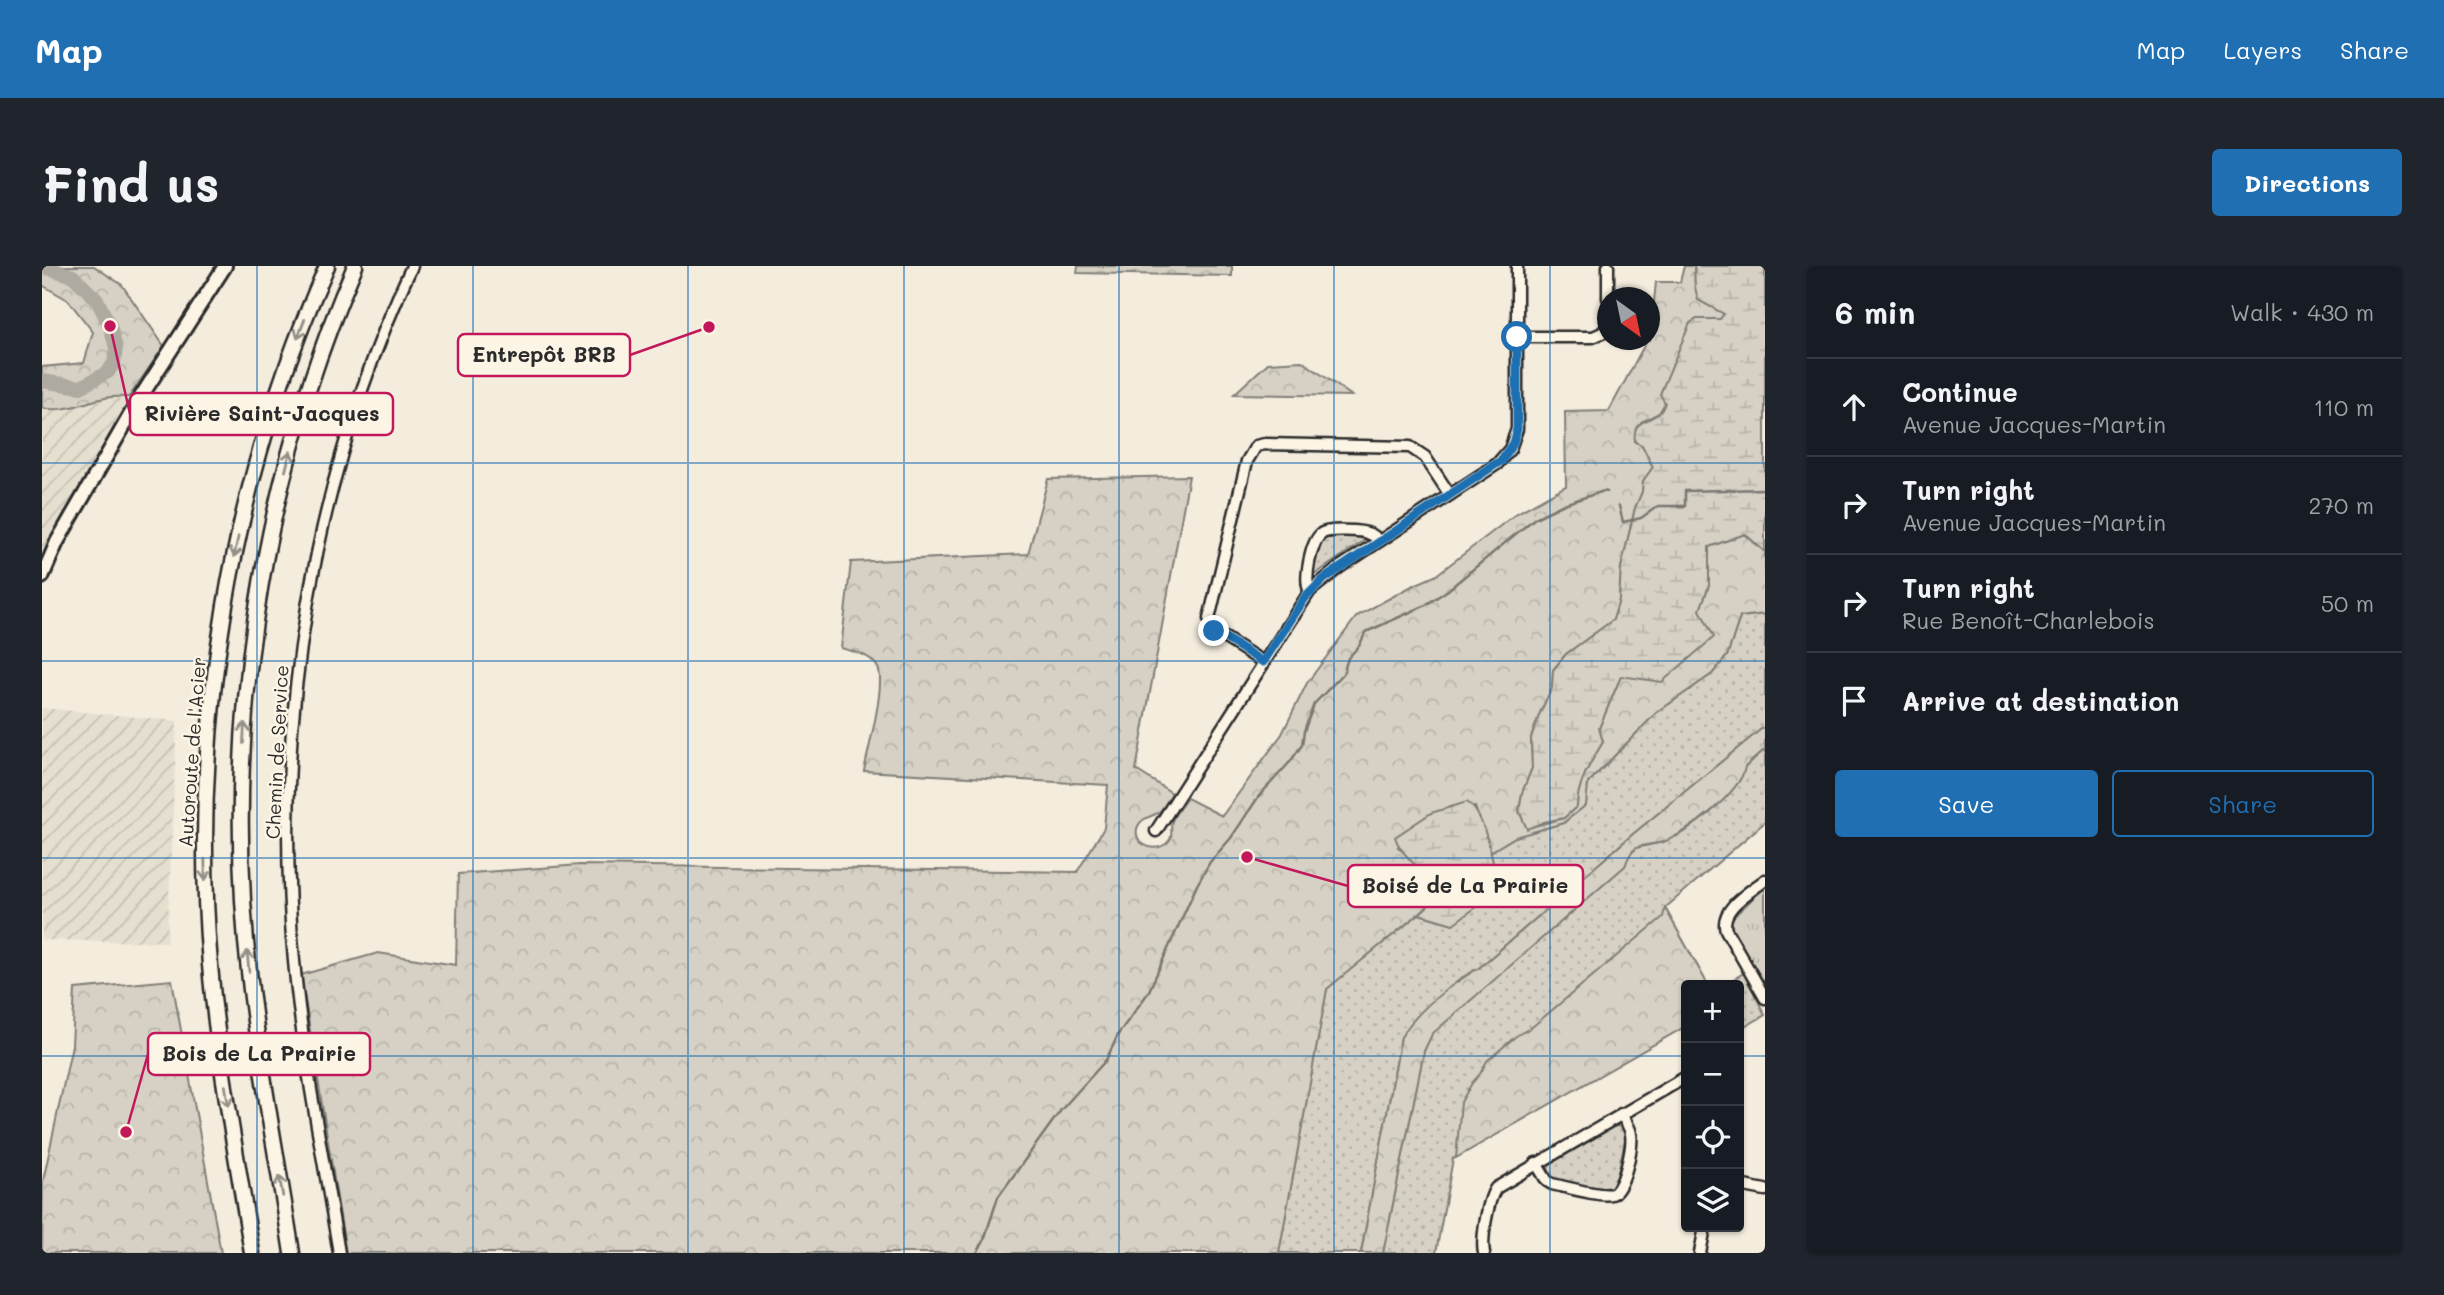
<!DOCTYPE html>
<html lang="en">
<head>
<meta charset="utf-8">
<style>
	body { margin:0; font-family:Mali,sans-serif; background:#20242c; color:#f1f3f6 }
	.controls { position:absolute; right:21px; bottom:21px; display:grid; overflow:hidden; border-radius:7px; box-shadow:0 2px 5px #0004 }
	.controls button { width:63px; height:63px; display:grid; place-items:center; padding:0; border:0; border-bottom:2px solid #363941; background:#171b24; color:#f1f3f6; font:35px sans-serif }
	.compass { position:absolute; left:1555px; top:21px; width:63px; height:63px; border-radius:50%; background:#171b24; box-shadow:0 2px 5px #0004; rotate:147deg }
	.stop { position:absolute; width:21px; height:21px; margin:-16px; border:5px solid #1f6fb2; border-radius:50%; background:#fff }
	.stop.end { background:#1f6fb2; border-color:#fff; box-shadow:0 2px 7px #0008 }
	.list { margin:0; padding:0; list-style:none }
	h2 { display:flex; justify-content:space-between; align-items:center; height:91px; margin:0; padding:0 28px; font-size:30px }
	h2 small { font-size:23px; font-weight:400; color:#9ea1a6 }
	.list li { display:grid; grid-template-columns:46px 1fr auto; gap:21px; align-items:center; box-sizing:border-box; height:98px; padding:0 28px; border-top:2px solid #363941 }
	.list b { display:block; font-size:26px; white-space:nowrap }
	.list p { margin:0; font-size:23px; white-space:nowrap; color:#9ea1a6 }
	.list em { font-size:23px; font-style:normal; color:#9ea1a6 }
	.actions { display:flex; gap:14px; padding:21px 28px }
	.actions a { flex:1; padding:16px 0; border:2px solid #1f6fb2; border-radius:7px; text-align:center; font-size:24px; color:#1f6fb2 }
	.actions .main { background:#1f6fb2; color:#fff }
	.icon { flex:none; width:38px; height:38px; fill:none; stroke:currentColor; stroke-width:2; stroke-linecap:round; stroke-linejoin:round }
	.map { position:relative; flex:none; width:1723px; height:987px; overflow:hidden; border-radius:7px }
	header { display:flex; align-items:center; gap:42px; box-sizing:border-box; height:98px; padding:0 35px; background:#1f6fb2; color:#fff }
	header strong { font-size:33px }
	nav { display:flex; gap:38px; margin-inline-start:auto; font-size:24px }
	.intro { display:flex; align-items:center; justify-content:space-between; box-sizing:border-box; height:168px; padding:0 42px }
	h1 { margin:0; font-size:49px }
	.button { padding:18px 32px; border-radius:7px; background:#1f6fb2; color:#fff; font-size:24px; font-weight:700 }
	main { display:flex; gap:42px; padding:0 42px }
	aside { flex:1; background:#171b24; border-radius:7px; box-shadow:0 2px 5px #0004 }
	.map>svg:first-child { display:block }
</style>
</head>
<body>
<header>
<strong>Map</strong>
<nav><a>Map</a><a>Layers</a><a>Share</a></nav>
</header>
<div class="intro"><h1>Find us</h1><a class="button">Directions</a></div>
<main>
<div class="map">
<svg width="1723" height="987" viewBox="0 0 1723 987">
	<defs>
		<pattern id="industrial-furrows" width="10" height="10" patternUnits="userSpaceOnUse" patternTransform="scale(1.75)"><rect width="10" height="10" fill="#e5dfd0"/><path d="M-1 1l2-2M0 10L10 0M9 11l2-2" fill="none" stroke="#c5c0b3"/></pattern>
		<pattern id="grass-dots" width="8" height="8" patternUnits="userSpaceOnUse" patternTransform="scale(1.75)"><rect width="8" height="8" fill="#d6d1c4"/><path d="M2 2h.1M6 6h.1" fill="none" stroke="#b8b4a9" stroke-width="1.8" stroke-linecap="round"/></pattern>
		<pattern id="forest-crowns" width="20" height="18" patternUnits="userSpaceOnUse" patternTransform="scale(1.75)"><rect width="20" height="18" fill="#d6d1c4"/><path d="M2 6a3 3 0 1 1 6 0M12 15a3 3 0 1 1 6 0" fill="none" stroke="#b8b4a9"/></pattern>
		<pattern id="wetland-marsh" width="20" height="14" patternUnits="userSpaceOnUse" patternTransform="scale(1.75)"><rect width="20" height="14" fill="#d6d1c4"/><path d="M1 5h8M5 5V1M11 12h8M15 12V8" fill="none" stroke="#b8b4a9"/></pattern>
		<pattern id="park-tufts" width="24" height="20" patternUnits="userSpaceOnUse" patternTransform="scale(1.75)"><rect width="24" height="20" fill="#d6d1c4"/><path d="M3 7l-1-3M5 7V3M7 7l1-3M15 17l-1-3M17 17v-4M19 17l1-3" fill="none" stroke="#b8b4a9"/></pattern>
	</defs>
	<rect width="100%" height="100%" fill="#f4edde"/>
	<filter id="ink" filterUnits="userSpaceOnUse"><feTurbulence type="fractalNoise" baseFrequency=".0143" numOctaves="2"/><feDisplacementMap in="SourceGraphic" scale="14" xChannelSelector="R" yChannelSelector="G"/><feConvolveMatrix kernelMatrix="1 2 1 2 8 2 1 2 1" color-interpolation-filters="sRGB"/></filter>
	<g filter="url(#ink)">
		<path fill="url(#industrial-furrows)" d="M 87,131 L 11,268 L 0,293 L 0,142 L 10,144 L 48,138 L 63,132 Z
			M 0,442 L 135,455 L 125,676 L 0,674 Z"/>
		<path fill="url(#grass-dots)" stroke="#807e78" stroke-width="2" d="M 1288,270 L 1321,271 L 1323,274 L 1272,309 L 1271,307 C 1274,293 1275,276 1288,270 Z
			M 1723,348 L 1723,460 L 1591,568 L 1437,702 L 1419,712 L 1359,771 L 1319,987 L 1237,987 L 1285,722 L 1377,648 L 1411,658 L 1456,620 L 1448,586 L 1473,571 L 1521,557 L 1544,539 L 1546,517 L 1614,447 L 1670,408 L 1685,390 L 1698,351 Z
			M 1723,483 L 1723,556 L 1623,642 L 1666,719 L 1644,719 L 1644,760 L 1411,893 L 1394,987 L 1341,987 L 1382,785 L 1390,767 L 1583,600 L 1586,591 L 1594,582 L 1621,576 L 1643,566 L 1669,546 L 1703,501 Z
			M 1702,707 L 1723,749 L 1697,764 L 1697,719 L 1681,719 Z
			M 1576,860 L 1581,863 L 1584,870 L 1573,920 C 1562,925 1517,916 1508,909 L 1506,901 L 1510,895 L 1539,878 L 1541,879 L 1542,876 L 1569,861 Z"/>
		<path fill="url(#forest-crowns)" stroke="#807e78" stroke-width="2" d="M 0,0 L 52,0 L 80,19 L 122,80 L 87,131 C 80,131 71,130 63,132 C 42,136 22,147 0,142 L 0,101 L 42,97 L 51,66 L 26,34 L 0,19 Z
			M 1036,0 L 1190,0 L 1190,10 L 1035,7 Z
			M 1642,0 L 1652,0 L 1653,20 L 1682,48 L 1678,53 L 1655,53 L 1623,137 L 1617,147 L 1599,156 L 1600,179 L 1611,201 L 1601,215 L 1600,226 L 1593,242 L 1579,302 L 1577,334 L 1571,354 L 1524,388 L 1511,404 L 1510,422 L 1498,447 L 1489,472 L 1490,502 L 1480,527 L 1477,545 L 1485,562 L 1522,552 L 1535,540 C 1535,517 1549,496 1561,476 L 1557,462 L 1579,410 L 1658,344 L 1667,319 L 1666,281 L 1703,268 L 1723,286 L 1723,348 L 1698,351 L 1685,390 L 1670,408 L 1614,447 L 1546,517 L 1544,539 L 1521,557 L 1473,571 L 1448,586 L 1433,541 L 1356,581 L 1371,595 L 1388,623 L 1386,640 L 1285,723 L 1237,987 L 304,987 L 259,709 L 336,687 L 414,699 L 416,608 L 538,599 L 1035,606 L 1062,562 L 1066,519 L 822,505 C 826,484 844,418 836,402 C 829,388 812,386 799,382 L 809,296 L 986,288 L 1006,213 L 1147,210 L 1094,504 L 1130,527 C 1127,532 1123,540 1118,545 C 1112,551 1101,550 1096,560 C 1089,576 1110,587 1122,579 C 1134,572 1127,564 1130,555 C 1133,547 1140,539 1145,532 L 1180,550 L 1240,468 L 1265,417 L 1315,350 L 1370,320 L 1393,310 L 1475,247 L 1524,220 L 1523,146 L 1567,145 L 1605,74 L 1608,74 L 1614,16 L 1638,16 Z
			M 1260,95 L 1310,130 L 1192,128 L 1226,97 Z
			M 1723,460 L 1723,483 L 1703,501 C 1699,526 1645,568 1621,576 C 1613,578 1601,578 1594,582 C 1588,586 1585,594 1583,600 L 1390,768 L 1382,785 L 1341,987 L 1319,987 L 1359,771 C 1377,742 1408,719 1437,702 L 1591,568 Z
			M 1623,642 L 1666,719 L 1644,719 L 1644,760 L 1414,892 L 1419,836 L 1430,817 L 1438,808 L 1445,795 L 1474,770 L 1490,761 L 1621,651 Z
			M 130,714 L 179,987 L 0,987 L 1,915 L 30,779 L 33,723 Z"/>
		<path fill="url(#wetland-marsh)" stroke="#807e78" stroke-width="2" d="M 1652,0 L 1723,0 L 1723,286 L 1703,268 L 1667,281 L 1667,319 L 1658,344 L 1672,371 L 1620,416 L 1579,410 L 1557,462 L 1561,476 C 1549,496 1535,517 1535,540 L 1522,552 L 1502,556 L 1485,563 L 1477,545 L 1480,527 L 1490,502 L 1489,472 L 1498,447 L 1510,422 L 1511,404 L 1524,388 L 1571,354 L 1577,334 L 1579,302 L 1593,242 L 1600,226 L 1601,215 L 1611,201 L 1600,179 L 1593,176 C 1590,153 1604,158 1617,147 C 1620,145 1621,141 1623,137 L 1618,128 L 1648,57 L 1655,53 L 1678,53 L 1682,48 L 1656,34 L 1653,21 Z
			M 1425,536 C 1444,548 1451,599 1456,620 L 1443,635 L 1411,658 L 1377,648 L 1386,640 C 1387,635 1389,627 1388,623 C 1382,601 1359,591 1353,571 L 1389,547 Z"/>
		<path fill="url(#park-tufts)" stroke="#807e78" stroke-width="2" d="M 1723,621 L 1723,715 L 1721,715 L 1688,661 L 1688,654 Z"/>
		<g fill="none" stroke-linecap="round" stroke-linejoin="round">
			<path stroke="#7a7771" stroke-width="2.5" d="M 1577,240 L 1581,256 L 1599,252 L 1616,240 L 1643,240 L 1643,225 L 1723,223
				M 935,987 L 942,974 L 956,931 L 1019,844 L 1064,794 L 1077,767 L 1106,727 L 1155,619 L 1168,596 L 1189,572 L 1217,530 L 1248,496 L 1260,479 L 1262,465 L 1272,438 L 1301,408 L 1306,392 L 1317,380 L 1324,366 L 1382,340 L 1406,324 L 1493,252 L 1522,238 L 1562,225 L 1565,226"/>
			<path stroke="#afaaa0" stroke-width="14" d="M 0,0 L 31,10 L 55,34 L 68,60 L 74,82 L 72,97 L 66,106 L 39,121 L 0,115"/>
			<g stroke="#2b2b2b" stroke-width="15">
				<path id="minor" d="M 1566,0 L 1566,32
					M 1475,71 L 1551,71 L 1560,67 L 1566,60
					M 1268,325 C 1261,316 1269,276 1279,268 C 1285,263 1320,264 1328,268 C 1333,270 1333,271 1336,276
					M 1221,396 L 1172,365 L 1167,353 L 1205,195 L 1214,180 L 1223,178 L 1368,181 L 1383,191 L 1408,229
					M 1114,565 L 1268,325 L 1298,301 L 1455,198 L 1468,183 L 1475,163 L 1475,0
					M 1723,614 C 1708,626 1677,643 1684,664 L 1723,732
					M 1494,897 L 1505,915 L 1510,918 C 1524,921 1558,931 1570,928 C 1582,924 1591,880 1589,868 C 1588,861 1583,854 1579,848
					M 1697,919 L 1723,924
					M 297,987 C 281,890 261,793 252,695 C 230,459 270,215 370,0
					M 1442,987 C 1439,973 1446,933 1454,922 L 1644,811
					M 1658,987 L 1663,961"/>
			</g>
			<g stroke="#2b2b2b" stroke-width="18">
				<path id="major" d="M 0,311 L 15,276 L 98,132 L 183,0"/>
			</g>
			<g stroke="#2b2b2b" stroke-width="19">
				<path id="highway" d="M 210,987 C 195,891 176,795 168,699 C 148,460 188,218 285,0
					M 250,987 C 236,896 218,806 208,715 C 180,473 216,224 313,0"/>
			</g>
			<use href="#minor" stroke="#fcf5e5" stroke-width="10"/>
			<use href="#major" stroke="#fcf5e5" stroke-width="12"/>
			<use href="#highway" stroke="#fcf5e5" stroke-width="14"/>
		</g>
		<defs><path id="oneway-shaft" d="M-6 0H5M1.5-3L5.5 0L1.5 3" fill="none" stroke-width="1.6" stroke-linecap="round" stroke-linejoin="round" transform="scale(1.75)"/></defs>
		<g stroke="#949088">
			<use href="#oneway-shaft" transform="translate(259 63) rotate(111)"/>
			<use href="#oneway-shaft" transform="translate(246 195) rotate(-76)"/>
			<use href="#oneway-shaft" transform="translate(194 281) rotate(102)"/>
			<use href="#oneway-shaft" transform="translate(202 467) rotate(-87)"/>
			<use href="#oneway-shaft" transform="translate(163 604) rotate(89)"/>
			<use href="#oneway-shaft" transform="translate(206 695) rotate(-95)"/>
			<use href="#oneway-shaft" transform="translate(185 830) rotate(81)"/>
			<use href="#oneway-shaft" transform="translate(239 920) rotate(-100)"/>
		</g>
	</g>
	<g fill="none" stroke-linecap="round" stroke-linejoin="round" filter="url(#ink)">
		<path stroke="#1f6fb2" stroke-width="9" d="M 1172,365 L 1221,396 L 1263,332 L 1282,313 L 1460,194 L 1471,177 L 1475,163 L 1475,71"/>
	</g>
	<path fill="none" stroke="#1f6fb2" stroke-width="2" stroke-opacity="0.55" d="M 215,0 L 215,987M 431,0 L 431,987M 646,0 L 646,987M 862,0 L 862,987M 1077,0 L 1077,987M 1292,0 L 1292,987M 1508,0 L 1508,987M 0,197 L 1723,197M 0,395 L 1723,395M 0,592 L 1723,592M 0,790 L 1644,790M 1697,790 L 1723,790"/>
	<g text-anchor="middle" stroke-width="5" stroke-linejoin="round" paint-order="stroke">
		<g font-size="19" fill="#2b2b2b" stroke="#fcf5e5">
			<text transform="translate(150 486) rotate(-86)" y="7">Autoroute de l'Acier</text>
			<text transform="translate(235 486) rotate(-87)" y="7">Chemin de Service</text>
		</g>
	</g>
	<path fill="none" stroke="#c2185b" stroke-width="2.5" d="M667 61L588 89M68 60L88 148M1205 591L1306 620M84 866L106 788"/>
	<g fill="#c2185b" stroke="#fcf5e5" stroke-width="2.5">
		<circle cx="667" cy="61" r="7"/>
		<circle cx="68" cy="60" r="7"/>
		<circle cx="1205" cy="591" r="7"/>
		<circle cx="84" cy="866" r="7"/>
	</g>
	<g fill="#fcf5e5" stroke="#c2185b" stroke-width="2.5">
		<rect x="416" y="68" width="172" height="42" rx="7"/>
		<rect x="88" y="127" width="263" height="42" rx="7"/>
		<rect x="1306" y="599" width="235" height="42" rx="7"/>
		<rect x="106" y="767" width="222" height="42" rx="7"/>
	</g>
	<g font-size="21" text-anchor="middle" font-weight="bold" fill="#2b2b2b">
		<text x="502" y="96">Entrepôt BRB</text>
		<text x="220" y="155">Rivière Saint-Jacques</text>
		<text x="1423" y="627">Boisé de La Prairie</text>
		<text x="217" y="795">Bois de La Prairie</text>
	</g>
</svg>
<div class="controls">
<button>+</button>
<button>−</button>
<button><svg class="icon" aria-label="locate" viewBox="0 0 24 24"><circle cx="12" cy="12" r="6"/><path d="M12 2v4M12 18v4M2 12h4M18 12h4"/></svg></button>
<button><svg class="icon" aria-label="layers" viewBox="0 0 24 24"><path d="M12 4l9 5-9 5-9-5zM3 14l9 5 9-5"/></svg></button>
</div>
<svg class="compass" viewBox="-18 -18 36 36"><path d="M0-13l5 13h-10z" fill="#e53935"/><path d="M0 13l5-13h-10z" fill="#9ea1a6"/></svg>
<div class="stop" style="left:1475px;top:71px"></div>
<div class="stop end" style="left:1172px;top:365px"></div>
</div>
<aside>
<h2>6 min<small>Walk · 430 m</small></h2>
<ul class="list">
<li><svg class="icon" aria-label="ahead" viewBox="0 0 24 24"><path d="M12 20V5M6 11l6-6 6 6"/></svg><div><b>Continue</b><p>Avenue Jacques-Martin</p></div><em>110 m</em></li>
<li><svg class="icon" aria-label="right" viewBox="0 0 24 24"><path d="M7 20v-9h11M14 6l5 5-5 5"/></svg><div><b>Turn right</b><p>Avenue Jacques-Martin</p></div><em>270 m</em></li>
<li><svg class="icon" aria-label="right" viewBox="0 0 24 24"><path d="M7 20v-9h11M14 6l5 5-5 5"/></svg><div><b>Turn right</b><p>Rue Benoît-Charlebois</p></div><em>50 m</em></li>
<li><svg class="icon" aria-label="arrive" viewBox="0 0 24 24"><path d="M6 21V4h12l-3 4 3 4H6"/></svg><div><b>Arrive at destination</b></div></li>
</ul>
<div class="actions"><a class="main">Save</a><a>Share</a></div>
</aside>
</main>
</body>
</html>
